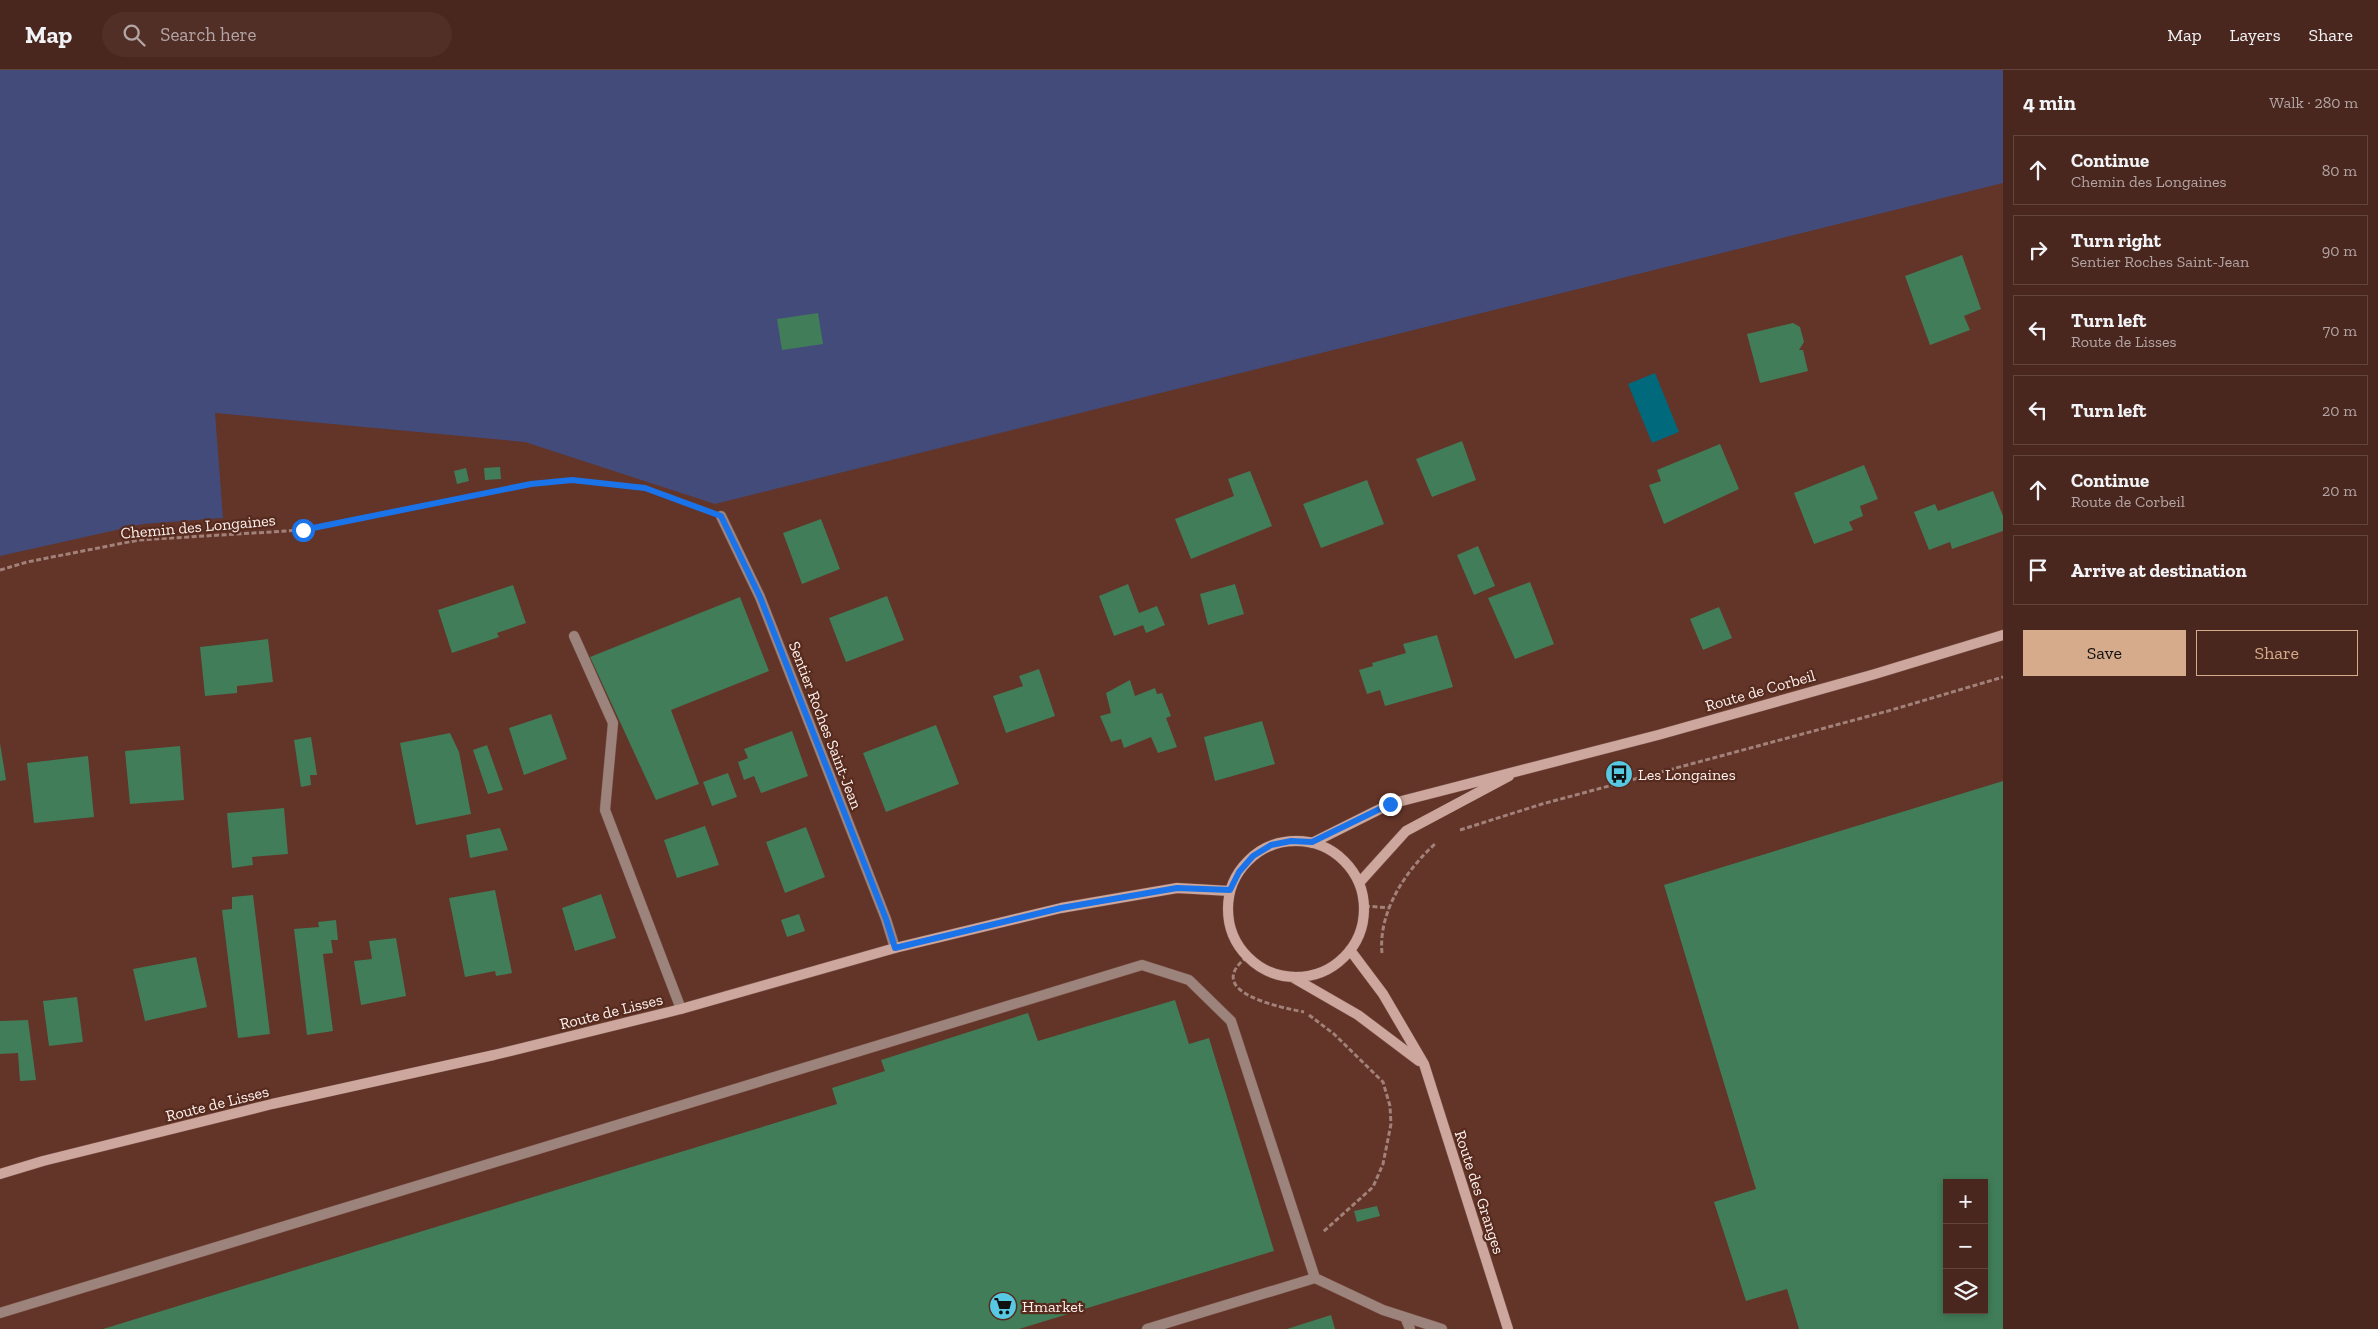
<!DOCTYPE html>
<html lang="en">
<head>
<meta charset="utf-8">
<style>
	body { margin:0; font-family:"Zilla Slab",serif; background:#512f27; color:#f1f3f6 }
	.controls { position:absolute; right:15px; bottom:15px; display:grid; overflow:hidden; border-radius:0px; box-shadow:0 2px 8px #0003 }
	.controls button { width:45px; height:45px; display:grid; place-items:center; padding:0; border:0; border-bottom:1px solid #61443c; background:#4a271e; color:#f1f3f6; font:25px sans-serif }
	.stop { position:absolute; width:15px; height:15px; margin:-11px; border:4px solid #1a73e8; border-radius:50%; background:#fff }
	.stop.end { background:#1a73e8; border-color:#fff; box-shadow:0 1px 5px #0008 }
	.list { margin:0; padding:0; list-style:none }
	h2 { display:flex; justify-content:space-between; align-items:center; height:65px; margin:0; padding:0 20px; font-size:21px }
	h2 small { font-size:16px; font-weight:400; color:#b2a5a4 }
	.list li { display:grid; grid-template-columns:32px 1fr auto; gap:15px; align-items:center; box-sizing:border-box; height:70px; margin:0 10px 10px; padding:0 10px; border:1px solid #61443c; border-radius:0px }
	.list b { display:block; font-size:19px; white-space:nowrap }
	.list p { margin:0; font-size:16px; white-space:nowrap; color:#b2a5a4 }
	.list em { font-size:16px; font-style:normal; color:#b2a5a4 }
	.actions { display:flex; gap:10px; padding:15px 20px }
	.actions a { flex:1; padding:11px 0; border:1px solid #d6ab8b; border-radius:0px; text-align:center; font-size:18px; color:#d6ab8b }
	.actions .main { background:#d6ab8b; color:#111 }
	.icon { flex:none; width:28px; height:28px; fill:none; stroke:currentColor; stroke-width:2; stroke-linecap:round; stroke-linejoin:round }
	.map { position:relative; flex:none; width:2003px; height:1259px; overflow:hidden }
	header { display:flex; align-items:center; gap:30px; box-sizing:border-box; height:70px; padding:0 25px; background:#4a271e; border-bottom:1px solid #61443c }
	header strong { font-size:24px }
	nav { display:flex; gap:28px; margin-inline-start:auto; font-size:18px }
	.search { width:350px; height:45px; background:#512f27; display:flex; align-items:center; gap:12px; box-sizing:border-box; padding:0 18px; border-radius:28px; color:#b2a5a4; font-size:19px }
	main { display:flex }
	aside { flex:1; background:#4a271e }
	.map>svg:first-child { display:block }
</style>
</head>
<body>
<header>
<strong>Map</strong>
<div class="search"><svg class="icon" aria-label="search" viewBox="0 0 24 24"><circle cx="10" cy="10" r="6"/><path d="M15 15l6 6"/></svg>Search here</div>
<nav><a>Map</a><a>Layers</a><a>Share</a></nav>
</header>
<main>
<div class="map">
<svg width="2003" height="1259" viewBox="0 0 2003 1259">
	<rect width="100%" height="100%" fill="#633428"/>
	<path fill="#434b7b" d="M 0,0 L 2003,0 L 2003,113 L 715,434 L 525,372 L 215,343 L 223,448 L 143,454 L 0,486 Z"/>
	<path fill="#00697c" d="M 1655,303 L 1679,362 L 1652,373 L 1628,314 Z"/>
	<path fill="#417d58" fill-rule="evenodd" d="M 1962,185 L 1981,239 L 1964,246 L 1970,260 L 1930,275 L 1905,206 Z
		M 818,243 L 823,274 L 782,280 L 777,249 Z
		M 1793,253 L 1800,257 L 1804,272 L 1799,280 L 1803,280 L 1808,301 L 1760,313 L 1747,264 Z
		M 1462,371 L 1476,410 L 1432,427 L 1416,389 Z
		M 1720,374 L 1739,419 L 1664,454 L 1649,415 L 1661,411 L 1657,400 Z
		M 1864,395 L 1878,429 L 1860,436 L 1863,446 L 1849,452 L 1853,460 L 1814,474 L 1794,423 Z
		M 500,397 L 501,409 L 485,410 L 484,398 Z
		M 466,398 L 469,411 L 457,414 L 454,401 Z
		M 1250,401 L 1272,456 L 1191,489 L 1175,449 L 1234,426 L 1228,409 Z
		M 1367,410 L 1384,454 L 1321,478 L 1303,434 Z
		M 1993,421 L 2003,446 L 2003,461 L 1952,479 L 1950,472 L 1929,480 L 1914,442 L 1935,434 L 1938,441 Z
		M 821,449 L 840,499 L 802,514 L 783,463 Z
		M 1478,476 L 1495,516 L 1474,525 L 1457,485 Z
		M 1530,512 L 1554,574 L 1515,589 L 1488,528 Z
		M 1128,514 L 1139,543 L 1157,536 L 1165,555 L 1146,563 L 1143,555 L 1114,566 L 1099,526 Z
		M 1235,514 L 1244,544 L 1208,555 L 1200,524 Z
		M 513,515 L 526,553 L 497,563 L 499,567 L 452,583 L 438,540 Z
		M 887,526 L 904,570 L 846,592 L 829,548 Z
		M 740,527 L 769,601 L 671,640 L 699,714 L 656,730 L 590,587 Z
		M 1719,537 L 1732,568 L 1703,580 L 1690,549 Z
		M 1437,565 L 1453,617 L 1385,636 L 1380,620 L 1367,624 L 1359,600 L 1373,596 L 1372,593 L 1406,583 L 1403,574 Z
		M 268,569 L 273,612 L 237,616 L 237,623 L 205,626 L 200,577 Z
		M 1039,599 L 1055,646 L 1006,663 L 993,626 L 1023,616 L 1019,606 Z
		M 1130,610 L 1135,626 L 1155,618 L 1157,624 L 1162,623 L 1171,646 L 1166,648 L 1177,677 L 1158,683 L 1151,667 L 1124,678 L 1121,669 L 1111,672 L 1100,646 L 1111,643 L 1106,623 Z
		M 551,644 L 567,689 L 524,705 L 509,658 Z
		M 1262,651 L 1275,694 L 1215,711 L 1204,667 Z
		M 936,655 L 959,714 L 886,742 L 863,683 Z
		M 792,661 L 808,706 L 761,723 L 754,706 L 744,710 L 738,692 L 748,688 L 744,679 Z
		M 450,663 L 459,682 L 471,744 L 416,755 L 400,673 Z
		M 311,667 L 317,705 L 310,705 L 311,715 L 301,717 L 294,670 Z
		M 0,673 L 6,710 L 0,711 Z
		M 487,675 L 503,720 L 488,724 L 473,680 Z
		M 180,676 L 184,730 L 130,734 L 125,681 Z
		M 88,686 L 94,747 L 34,753 L 27,693 Z
		M 728,703 L 737,727 L 712,736 L 703,712 Z
		M 2003,711 L 2003,1259 L 1799,1259 L 1787,1219 L 1746,1231 L 1714,1132 L 1756,1119 L 1664,815 ZM 1947,1113 L 1984,1113 L 1984,1240 L 1947,1240 Z
		M 284,738 L 288,784 L 252,787 L 253,795 L 232,798 L 227,743 Z
		M 705,756 L 719,795 L 677,808 L 664,770 Z
		M 806,757 L 825,807 L 785,823 L 766,772 Z
		M 500,758 L 508,780 L 470,788 L 466,765 Z
		M 495,820 L 512,903 L 496,906 L 495,901 L 465,907 L 449,828 Z
		M 601,824 L 616,868 L 575,881 L 562,838 Z
		M 253,825 L 270,964 L 238,968 L 222,840 L 232,839 L 232,827 Z
		M 799,844 L 805,861 L 787,867 L 781,850 Z
		M 336,850 L 338,870 L 331,870 L 333,883 L 323,884 L 333,961 L 307,965 L 294,859 L 319,857 L 318,852 Z
		M 396,868 L 406,926 L 361,935 L 354,891 L 372,889 L 369,871 Z
		M 196,887 L 207,937 L 145,951 L 133,899 Z
		M 77,927 L 83,972 L 49,976 L 43,931 Z
		M 1175,930 L 1189,974 L 1209,968 L 1274,1181 L 1019,1259 L 103,1259 L 837,1034 L 832,1018 L 885,1001 L 881,990 L 1028,943 L 1038,971 Z
		M 28,950 L 36,1010 L 20,1011 L 18,983 L 0,984 L 0,951 Z
		M 1377,1136 L 1380,1146 L 1357,1152 L 1354,1141 Z
		M 1331,1245 L 1335,1259 L 1287,1259 Z"/>
	<g fill="none" stroke-linecap="round" stroke-linejoin="round">
		<g stroke="#7b5248" stroke-width="11">
			<path id="lane" d="M 721,446 L 760,527 L 886,849 L 895,878
				M 574,566 L 613,653 L 605,740 L 681,939
				M 1315,1208 L 1383,1240 L 1442,1259
				M 0,1243 L 1142,895 L 1189,910 L 1231,951 L 1315,1208 L 1147,1259
				M 1405,1247 L 1410,1259"/>
		</g>
		<g stroke="#7b5248" stroke-width="11">
			<path id="secondary" d="M1228 839a68 68 0 1 1 136 0a68 68 0 1 1-136 0Z
				M 1312,773 L 1390,734 L 1658,665 L 1875,604 L 2003,565
				M 1359,813 L 1406,761 L 1509,706
				M 1350,880 L 1383,924 L 1424,994 L 1508,1259
				M 1292,907 L 1358,945 L 1419,991
				M 0,1104 L 43,1091 L 272,1034 L 494,985 L 681,939 L 895,878 L 1061,838 L 1177,818 L 1230,821"/>
		</g>
		<path stroke="#a28179" stroke-width="3" stroke-dasharray="5 2.5" stroke-linecap="butt" d="M 0,500 L 27,492 L 139,470 L 303,460 L 531,414 L 572,410 L 645,418 L 699,438
			M 1460,760 L 1542,734 L 1888,641 L 2003,607
			M 1365,836 L 1390,838
			M 1382,883 C 1378,842 1406,800 1435,774
			M 1247,887 C 1202,922 1279,937 1304,942
			M 1309,945 L 1334,964 L 1383,1012 L 1390,1036 L 1391,1054 L 1383,1094 L 1373,1117 L 1323,1162"/>
		<use href="#lane" stroke="#9c847d" stroke-width="10"/>
		<use href="#secondary" stroke="#cda79d" stroke-width="10"/>
	</g>
	<g fill="none" stroke-linecap="round" stroke-linejoin="round">
		<path stroke="#1a73e8" stroke-width="6" d="M 303,460 L 531,414 L 572,410 L 645,418 L 721,446 L 760,527 L 886,849 L 895,878 L 1061,838 L 1177,818 L 1230,820 L 1239,802 L 1253,786 L 1271,775 L 1291,771 L 1312,772 L 1390,734"/>
	</g>
	<defs>
		<g id="bus-disc" transform="scale(1.4375)"><circle r="9.5" fill="#58c9e3" stroke="#572a1e"/><path d="M-5-6H5V4H4V6H2V4H-2V6H-4V4H-5ZM-3.5-4V0h7V-4ZM-3.5 1.2v1.5H-2V1.2ZM2 1.2v1.5H3.5V1.2Z" fill="#111"/></g>
		<g id="supermarket-disc" transform="scale(1.4375)"><circle r="9.5" fill="#58c9e3" stroke="#572a1e"/><path d="M-6-5.5h2.5l.6 2H6L4.5 2H-2.5L-4.4-4H-6ZM-1.5 3.2a1.3 1.3 0 1 0 .1 0ZM3 3.2a1.3 1.3 0 1 0 .1 0Z" fill="#111"/></g>
	</defs>
	<g fill-rule="evenodd">
		<use href="#bus-disc" x="1619" y="704"/>
		<use href="#supermarket-disc" x="1003" y="1236"/>
	</g>
	<g text-anchor="middle" stroke-width="4.5" stroke-linejoin="round" paint-order="stroke">
		<g font-size="16" fill="#fcf0ed" stroke="#572a1e">
			<text transform="translate(198 456) rotate(-5)" y="6">Chemin des Longaines</text>
			<text transform="translate(1760 620) rotate(-16)" y="6">Route de Corbeil</text>
			<text transform="translate(826 655) rotate(69)" y="6">Sentier Roches Saint-Jean</text>
			<text transform="translate(611 941) rotate(-14)" y="6">Route de Lisses</text>
			<text transform="translate(217 1033) rotate(-14)" y="6">Route de Lisses</text>
			<text transform="translate(1480 1122) rotate(72)" y="6">Route des Granges</text>
		</g>
		<g font-size="16" fill="#fcf0ed" stroke="#572a1e" text-anchor="start">
			<text x="1638" y="710">Les Longaines</text>
			<text x="1022" y="1242">Hmarket</text>
		</g>
	</g>
</svg>
<div class="controls">
<button>+</button>
<button>−</button>
<button><svg class="icon" aria-label="layers" viewBox="0 0 24 24"><path d="M12 4l9 5-9 5-9-5zM3 14l9 5 9-5"/></svg></button>
</div>
<div class="stop" style="left:303px;top:460px"></div>
<div class="stop end" style="left:1390px;top:734px"></div>
</div>
<aside>
<h2>4 min<small>Walk · 280 m</small></h2>
<ul class="list">
<li><svg class="icon" aria-label="ahead" viewBox="0 0 24 24"><path d="M12 20V5M6 11l6-6 6 6"/></svg><div><b>Continue</b><p>Chemin des Longaines</p></div><em>80 m</em></li>
<li><svg class="icon" aria-label="right" viewBox="0 0 24 24"><path d="M7 20v-9h11M14 6l5 5-5 5"/></svg><div><b>Turn right</b><p>Sentier Roches Saint-Jean</p></div><em>90 m</em></li>
<li><svg class="icon" aria-label="left" viewBox="0 0 24 24"><path d="M17 20v-9H6M10 6l-5 5 5 5"/></svg><div><b>Turn left</b><p>Route de Lisses</p></div><em>70 m</em></li>
<li><svg class="icon" aria-label="left" viewBox="0 0 24 24"><path d="M17 20v-9H6M10 6l-5 5 5 5"/></svg><div><b>Turn left</b></div><em>20 m</em></li>
<li><svg class="icon" aria-label="ahead" viewBox="0 0 24 24"><path d="M12 20V5M6 11l6-6 6 6"/></svg><div><b>Continue</b><p>Route de Corbeil</p></div><em>20 m</em></li>
<li><svg class="icon" aria-label="arrive" viewBox="0 0 24 24"><path d="M6 21V4h12l-3 4 3 4H6"/></svg><div><b>Arrive at destination</b></div></li>
</ul>
<div class="actions"><a class="main">Save</a><a>Share</a></div>
</aside>
</main>
</body>
</html>
